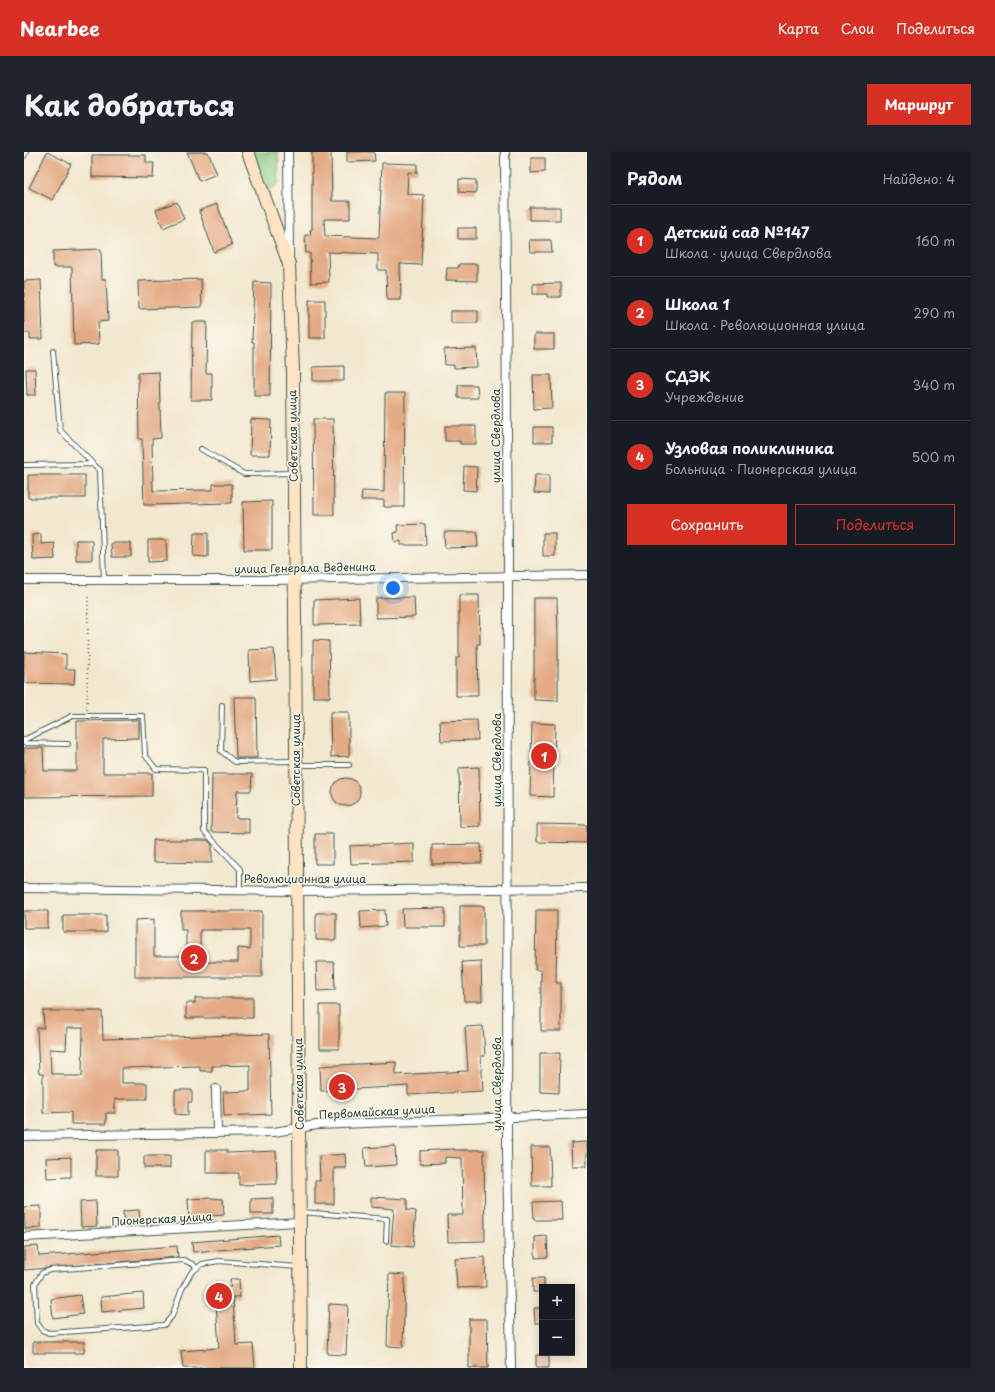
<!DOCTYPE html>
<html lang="ru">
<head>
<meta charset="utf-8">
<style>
	body { margin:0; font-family:"Playpen Sans",sans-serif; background:#20242c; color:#f1f3f6 }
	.controls { position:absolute; right:12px; bottom:12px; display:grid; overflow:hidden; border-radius:0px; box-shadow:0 2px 10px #0003 }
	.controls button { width:36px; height:36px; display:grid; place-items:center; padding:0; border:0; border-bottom:1px solid #363941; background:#171b24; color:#f1f3f6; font:20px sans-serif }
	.you { position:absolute; left:369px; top:436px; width:14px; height:14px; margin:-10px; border:3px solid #fff; border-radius:50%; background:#1a73e8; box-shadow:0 0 0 6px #1a73e833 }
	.badge { display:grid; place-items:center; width:26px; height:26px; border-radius:50%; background:#d93025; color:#fff; font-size:13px; font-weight:700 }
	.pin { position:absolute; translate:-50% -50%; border:2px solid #fff; box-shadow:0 1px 4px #0006 }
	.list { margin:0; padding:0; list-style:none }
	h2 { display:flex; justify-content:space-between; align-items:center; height:52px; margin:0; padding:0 16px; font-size:17px }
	h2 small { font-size:13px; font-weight:400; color:#9ea1a6 }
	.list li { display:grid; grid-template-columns:26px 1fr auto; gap:12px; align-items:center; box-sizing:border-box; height:72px; padding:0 16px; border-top:1px solid #363941 }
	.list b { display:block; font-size:15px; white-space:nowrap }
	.list p { margin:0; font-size:13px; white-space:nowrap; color:#9ea1a6 }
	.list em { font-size:13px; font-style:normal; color:#9ea1a6 }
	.actions { display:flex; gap:8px; padding:12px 16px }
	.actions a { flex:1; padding:9px 0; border:1px solid #d93025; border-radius:0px; text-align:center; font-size:14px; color:#d93025 }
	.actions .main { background:#d93025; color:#fff }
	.map { position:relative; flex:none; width:563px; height:1216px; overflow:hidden; border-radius:0px }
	header { display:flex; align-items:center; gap:24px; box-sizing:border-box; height:56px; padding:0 20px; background:#d93025; color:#fff }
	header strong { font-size:19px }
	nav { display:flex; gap:22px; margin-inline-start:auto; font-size:14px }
	.intro { display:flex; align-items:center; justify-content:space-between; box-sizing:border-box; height:96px; padding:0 24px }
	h1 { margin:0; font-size:28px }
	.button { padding:10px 18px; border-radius:0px; background:#d93025; color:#fff; font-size:14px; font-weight:700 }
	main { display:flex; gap:24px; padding:0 24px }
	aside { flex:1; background:#171b24; border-radius:0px; box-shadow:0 2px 10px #0003 }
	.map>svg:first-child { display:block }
</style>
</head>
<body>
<header>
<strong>Nearbee</strong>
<nav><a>Карта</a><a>Слои</a><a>Поделиться</a></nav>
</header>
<div class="intro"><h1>Как добраться</h1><a class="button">Маршрут</a></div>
<main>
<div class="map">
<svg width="563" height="1216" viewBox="0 0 563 1216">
	<rect width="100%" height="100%" fill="#fbf7ec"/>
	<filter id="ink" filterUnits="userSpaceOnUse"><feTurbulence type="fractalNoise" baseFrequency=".025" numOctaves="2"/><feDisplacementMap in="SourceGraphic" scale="8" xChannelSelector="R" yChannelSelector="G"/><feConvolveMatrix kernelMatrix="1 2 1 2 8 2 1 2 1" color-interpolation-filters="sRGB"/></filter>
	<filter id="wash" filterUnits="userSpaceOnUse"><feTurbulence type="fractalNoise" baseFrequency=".012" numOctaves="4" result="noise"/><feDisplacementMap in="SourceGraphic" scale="16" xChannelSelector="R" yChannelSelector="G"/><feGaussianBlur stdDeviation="0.9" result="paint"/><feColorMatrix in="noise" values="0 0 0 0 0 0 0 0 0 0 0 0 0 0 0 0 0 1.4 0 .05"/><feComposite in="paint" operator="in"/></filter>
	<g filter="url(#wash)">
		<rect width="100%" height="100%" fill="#f2e8cf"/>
		<path fill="#88ca82" stroke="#54845b" d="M 227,0 L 254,0 L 255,31 L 248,38 L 244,38 Z"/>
		<g id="blocks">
			<path fill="#e4aa85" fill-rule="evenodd" d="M 23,0 L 47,12 L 29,48 L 5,36 Z
				M 163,0 L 184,0 L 193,22 L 175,29 Z
				M 288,0 L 307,0 L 308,49 L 326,49 L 326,67 L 300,67 L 301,84 L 355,86 L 358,11 L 393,12 L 393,21 L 384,20 L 383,42 L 400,43 L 397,113 L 376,112 L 377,148 L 363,148 L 362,118 L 354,118 L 354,102 L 304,100 L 305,130 L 287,131 L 286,101 L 282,101 L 281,83 L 287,83 L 286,78 L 288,78 Z
				M 323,0 L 350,0 L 351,9 L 323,10 Z
				M 68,3 L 122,3 L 122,11 L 130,11 L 129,26 L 68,25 Z
				M 507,6 L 521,6 L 521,20 L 507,21 Z
				M 435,27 L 452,28 L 452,41 L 435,40 Z
				M 153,50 L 160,67 L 139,76 L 132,58 Z
				M 193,52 L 208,93 L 190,100 L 175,59 Z
				M 506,55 L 536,55 L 536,68 L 506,68 Z
				M 434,76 L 452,76 L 452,87 L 434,87 Z
				M 505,88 L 527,88 L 528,100 L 506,100 Z
				M 77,97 L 78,127 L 82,127 L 84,169 L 74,170 L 75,192 L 50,193 L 48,115 L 29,115 L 29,99 Z
				M 435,112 L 453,112 L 453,129 L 422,128 L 423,116 L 434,116 Z
				M 177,127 L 178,155 L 115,157 L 114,129 Z
				M 17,128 L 19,187 L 6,187 L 6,181 L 0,181 L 0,129 Z
				M 230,130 L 247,131 L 246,244 L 230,244 L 230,190 L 228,190 Z
				M 537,131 L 537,145 L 523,145 L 523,142 L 509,142 L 509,132 Z
				M 285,148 L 301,148 L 301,186 L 285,186 Z
				M 427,159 L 454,159 L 454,171 L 427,171 Z
				M 168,170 L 183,170 L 182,221 L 188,221 L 188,248 L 167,248 Z
				M 510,182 L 530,182 L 530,197 L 510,197 Z
				M 452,196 L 453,215 L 430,216 L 430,213 L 421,213 L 420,197 Z
				M 320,214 L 320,229 L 289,229 L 289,215 Z
				M 2,217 L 11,217 L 12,243 L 3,243 Z
				M 135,220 L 137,286 L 128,287 L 129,339 L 189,338 L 189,332 L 208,332 L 208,351 L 120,353 L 118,287 L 115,287 L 114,221 Z
				M 509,223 L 527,223 L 528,256 L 510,257 Z
				M 434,233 L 453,233 L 454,246 L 434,246 Z
				M 361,241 L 381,241 L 380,355 L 360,355 L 360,348 L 337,348 L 338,339 L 360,340 Z
				M 227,267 L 247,268 L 246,303 L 226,303 Z
				M 289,267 L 309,267 L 310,363 L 290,363 Z
				M 421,274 L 452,274 L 452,292 L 436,292 L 436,289 L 421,289 Z
				M 510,275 L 528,275 L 528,290 L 510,290 Z
				M 440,314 L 453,315 L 452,339 L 439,338 Z
				M 4,323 L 61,323 L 61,346 L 4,346 Z
				M 511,323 L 525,323 L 525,342 L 510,341 Z
				M 248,349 L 248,398 L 220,398 L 219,350 Z
				M 401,372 L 402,393 L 377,393 L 377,389 L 371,390 L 370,381 L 374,380 L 373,373 Z
				M 420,380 L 453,380 L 454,395 L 421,396 Z
				M 170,381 L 184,381 L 184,405 L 169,404 Z
				M 519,381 L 531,381 L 531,404 L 519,404 Z
				M 17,382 L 17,392 L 30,391 L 31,407 L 9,408 L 8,383 Z
				M 52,388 L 68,388 L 68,408 L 52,408 Z
				M 124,388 L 142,388 L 143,409 L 124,410 Z
				M 87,391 L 107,391 L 107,405 L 88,405 Z
				M 435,443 L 455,443 L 456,492 L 453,492 L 454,544 L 432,544 L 432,506 L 435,506 Z
				M 390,445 L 391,465 L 352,466 L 352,446 Z
				M 335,446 L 336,472 L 290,473 L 290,448 Z
				M 510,446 L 533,446 L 534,486 L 534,549 L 510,548 Z
				M 289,488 L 305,489 L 306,545 L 289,545 Z
				M 250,497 L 252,527 L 226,529 L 225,498 Z
				M 0,500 L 42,502 L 42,517 L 51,517 L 50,532 L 0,531 Z
				M 210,545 L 232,545 L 233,606 L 212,606 Z
				M 306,560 L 325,560 L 325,604 L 307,605 Z
				M 115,568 L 115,586 L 79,587 L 79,621 L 128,621 L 128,644 L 0,645 L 0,596 L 19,596 L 20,619 L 53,619 L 53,569 Z
				M 453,568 L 454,588 L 417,589 L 416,569 Z
				M 508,571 L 531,572 L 529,645 L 506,644 Z
				M 455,615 L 456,674 L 436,675 L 435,616 Z
				M 188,622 L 228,622 L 227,639 L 213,639 L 212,666 L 225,666 L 225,681 L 187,680 Z
				M308 640a14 14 0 1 1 28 0a14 14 0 1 1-28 0Z
				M 513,672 L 563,673 L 563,691 L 513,690 Z
				M 291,682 L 309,682 L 309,712 L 291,712 Z
				M 129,688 L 184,688 L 188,693 L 188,711 L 129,710 Z
				M 390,691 L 390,710 L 327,712 L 326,694 Z
				M 457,692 L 458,711 L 408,712 L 408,693 Z
				M 436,754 L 460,754 L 460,794 L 436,794 Z
				M 421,756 L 421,775 L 379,775 L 378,757 Z
				M 361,758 L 362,774 L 337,776 L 336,759 Z
				M 512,758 L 533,758 L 532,831 L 537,831 L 537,879 L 517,879 L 517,818 L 511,818 Z
				M 0,759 L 24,759 L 24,776 L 0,776 Z
				M 157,759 L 238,759 L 238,825 L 111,825 L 111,768 L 130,767 L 130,804 L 162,804 L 162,778 L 157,778 ZM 176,778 L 226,778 L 226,797 L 214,796 L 214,810 L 176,810 Z
				M 292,761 L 312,761 L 312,788 L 292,788 Z
				M 39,763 L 82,763 L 82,780 L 39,780 Z
				M 457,809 L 458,849 L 440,849 L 438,810 Z
				M 292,810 L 310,810 L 311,838 L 293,839 Z
				M 171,846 L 229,846 L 229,866 L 162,866 L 162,851 L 171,851 Z
				M 296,853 L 315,853 L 315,897 L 296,897 Z
				M 19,859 L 78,859 L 79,887 L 245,882 L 247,962 L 200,964 L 199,940 L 226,939 L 226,913 L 188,914 L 188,919 L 176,919 L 176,914 L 98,916 L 98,931 L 123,931 L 123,947 L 91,947 L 91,961 L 82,961 L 82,972 L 47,972 L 47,960 L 19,961 L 19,922 L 15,922 L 13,876 L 20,876 ZM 43,876 L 59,876 L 58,924 L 40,924 L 40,922 L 27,922 L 26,897 L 42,898 Z
				M 459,874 L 461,904 L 457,904 L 459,939 L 384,943 L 384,934 L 297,939 L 296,914 L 372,910 L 372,923 L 444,919 L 441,875 Z
				M 516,901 L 536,901 L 535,941 L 516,940 Z
				M 151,938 L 168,938 L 168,950 L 164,950 L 164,963 L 151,962 Z
				M 563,990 L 563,1014 L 548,1014 L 547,991 Z
				M 371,994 L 372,1013 L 342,1015 L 340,996 Z
				M 507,995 L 526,995 L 527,1034 L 508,1034 Z
				M 430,997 L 430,998 L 460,998 L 461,1089 L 424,1090 L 423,1063 L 439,1063 L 438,1006 L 421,1005 L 421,1011 L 396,1012 L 396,999 Z
				M 72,998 L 94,998 L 94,1024 L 72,1024 Z
				M 182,998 L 203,998 L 203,1001 L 252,999 L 253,1032 L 215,1033 L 215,1021 L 182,1021 Z
				M 321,1002 L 322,1016 L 310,1016 L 310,1052 L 291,1052 L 291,1029 L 296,1029 L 295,1004 Z
				M 120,1004 L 146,1004 L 146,1016 L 120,1016 Z
				M 47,1005 L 47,1025 L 23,1026 L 22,1006 Z
				M 347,1045 L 383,1047 L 383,1058 L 392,1059 L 389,1095 L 367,1093 L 370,1057 L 347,1055 Z
				M 187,1046 L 199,1047 L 200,1063 L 185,1064 L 185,1069 L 165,1069 L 164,1047 Z
				M 249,1046 L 249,1062 L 227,1062 L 227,1047 Z
				M 72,1049 L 73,1074 L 57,1075 L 56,1050 Z
				M 537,1049 L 538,1068 L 510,1068 L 509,1050 Z
				M 17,1054 L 17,1076 L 1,1077 L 0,1055 Z
				M 115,1058 L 116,1072 L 100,1073 L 99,1059 Z
				M 254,1083 L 255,1093 L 169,1100 L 168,1090 Z
				M 523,1084 L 524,1105 L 511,1106 L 511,1085 Z
				M 14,1094 L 15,1104 L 153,1094 L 154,1105 L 0,1118 L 0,1095 Z
				M 461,1105 L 462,1135 L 433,1136 L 431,1107 Z
				M 365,1122 L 381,1123 L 379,1195 L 363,1194 Z
				M 509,1126 L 520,1126 L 520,1135 L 518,1135 L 518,1140 L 509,1140 Z
				M 206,1127 L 215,1127 L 216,1145 L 209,1145 L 212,1193 L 229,1192 L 231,1216 L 159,1216 L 157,1199 L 195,1196 L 191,1136 L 207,1135 Z
				M 119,1141 L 120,1156 L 78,1160 L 77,1145 Z
				M 56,1143 L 59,1162 L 29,1166 L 27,1147 Z
				M 305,1152 L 324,1153 L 322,1203 L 303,1202 Z
				M 510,1156 L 518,1156 L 518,1171 L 511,1171 Z
				M 445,1167 L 463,1167 L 464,1216 L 445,1216 Z
				M 9,1190 L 60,1190 L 60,1201 L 9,1201 Z
				M 512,1203 L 525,1203 L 525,1216 L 512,1216 Z"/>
		</g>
	</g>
	<g filter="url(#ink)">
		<use href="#blocks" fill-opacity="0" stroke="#3f574b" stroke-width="1"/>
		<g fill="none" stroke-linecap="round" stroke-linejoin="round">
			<g stroke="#3f574b" stroke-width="6">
				<path id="lane" d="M 0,4 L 2,0
					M 29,199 L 36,278 L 69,312
					M 177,297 L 220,322 L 269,321
					M 0,313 L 69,312 L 76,318 L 80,428
					M 198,553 L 197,599 L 211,610 L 270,609
					M 0,588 L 48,564 L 119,564 L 121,603 L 132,617 L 180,618 L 180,679 L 216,717 L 216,738
					M 0,591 L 44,592
					M 274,613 L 325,613
					M 277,1060 L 363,1067 L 362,1089
					M 172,1116 L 170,1113 L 160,1108 L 26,1118 L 18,1121 L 11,1132 L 13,1171 L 18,1178 L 25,1181 L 140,1173 L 148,1164 L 158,1137 L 167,1121 L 178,1112 L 195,1109 L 274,1115"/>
			</g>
			<g stroke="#3f574b" stroke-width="10">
				<path id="street" d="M 264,0 L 265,105
					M 481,0 L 484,411 L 483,997 L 487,1216
					M 0,428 L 247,428 L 563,423
					M 0,736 L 272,739 L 563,736
					M 192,937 L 193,981
					M 0,984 L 250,980 L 293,973 L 563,962
					M 0,1085 L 276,1070"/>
			</g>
			<g stroke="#3f574b" stroke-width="14">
				<path id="secondary" d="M 224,0 L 265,112 L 269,220 L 277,1216"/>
			</g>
			<path stroke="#3f574b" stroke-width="1.5" stroke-dasharray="1 3" stroke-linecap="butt" d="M 63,558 L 64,442"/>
			<use href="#lane" stroke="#fff" stroke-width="4"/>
			<use href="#street" stroke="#fff" stroke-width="8"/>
			<use href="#secondary" stroke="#fee4c5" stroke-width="12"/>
		</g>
	</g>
	<g text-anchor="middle" stroke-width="3" stroke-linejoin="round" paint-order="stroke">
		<g font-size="11" fill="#1f3d34" stroke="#fbf7ec">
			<text transform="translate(269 284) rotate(-91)" y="4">Советская улица</text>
			<text transform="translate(472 284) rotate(-90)" y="4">улица Свердлова</text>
			<text transform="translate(281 416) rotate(-1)" y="4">улица Генерала Веденина</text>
			<text transform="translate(272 608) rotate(-90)" y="4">Советская улица</text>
			<text transform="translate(473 608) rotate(-90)" y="4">улица Свердлова</text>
			<text x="281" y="731">Революционная улица</text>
			<text transform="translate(275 932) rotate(-91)" y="4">Советская улица</text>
			<text transform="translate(473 932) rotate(-90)" y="4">улица Свердлова</text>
			<text transform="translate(353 960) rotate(-3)" y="4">Первомайская улица</text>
			<text transform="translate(138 1067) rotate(-3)" y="4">Пионерская улица</text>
		</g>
	</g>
</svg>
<div class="controls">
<button>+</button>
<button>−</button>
</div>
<div class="you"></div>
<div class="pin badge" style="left:520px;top:604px">1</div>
<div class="pin badge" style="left:170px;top:806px">2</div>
<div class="pin badge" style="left:318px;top:935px">3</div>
<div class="pin badge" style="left:195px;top:1144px">4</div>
</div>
<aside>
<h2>Рядом<small>Найдено: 4</small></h2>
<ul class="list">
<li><span class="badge">1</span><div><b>Детский сад №147</b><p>Школа · улица Свердлова</p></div><em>160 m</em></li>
<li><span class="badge">2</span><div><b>Школа 1</b><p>Школа · Революционная улица</p></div><em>290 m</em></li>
<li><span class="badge">3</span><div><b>СДЭК</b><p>Учреждение</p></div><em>340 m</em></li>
<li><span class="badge">4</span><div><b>Узловая поликлиника</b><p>Больница · Пионерская улица</p></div><em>500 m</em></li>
</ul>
<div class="actions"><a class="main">Сохранить</a><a>Поделиться</a></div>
</aside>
</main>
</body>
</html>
